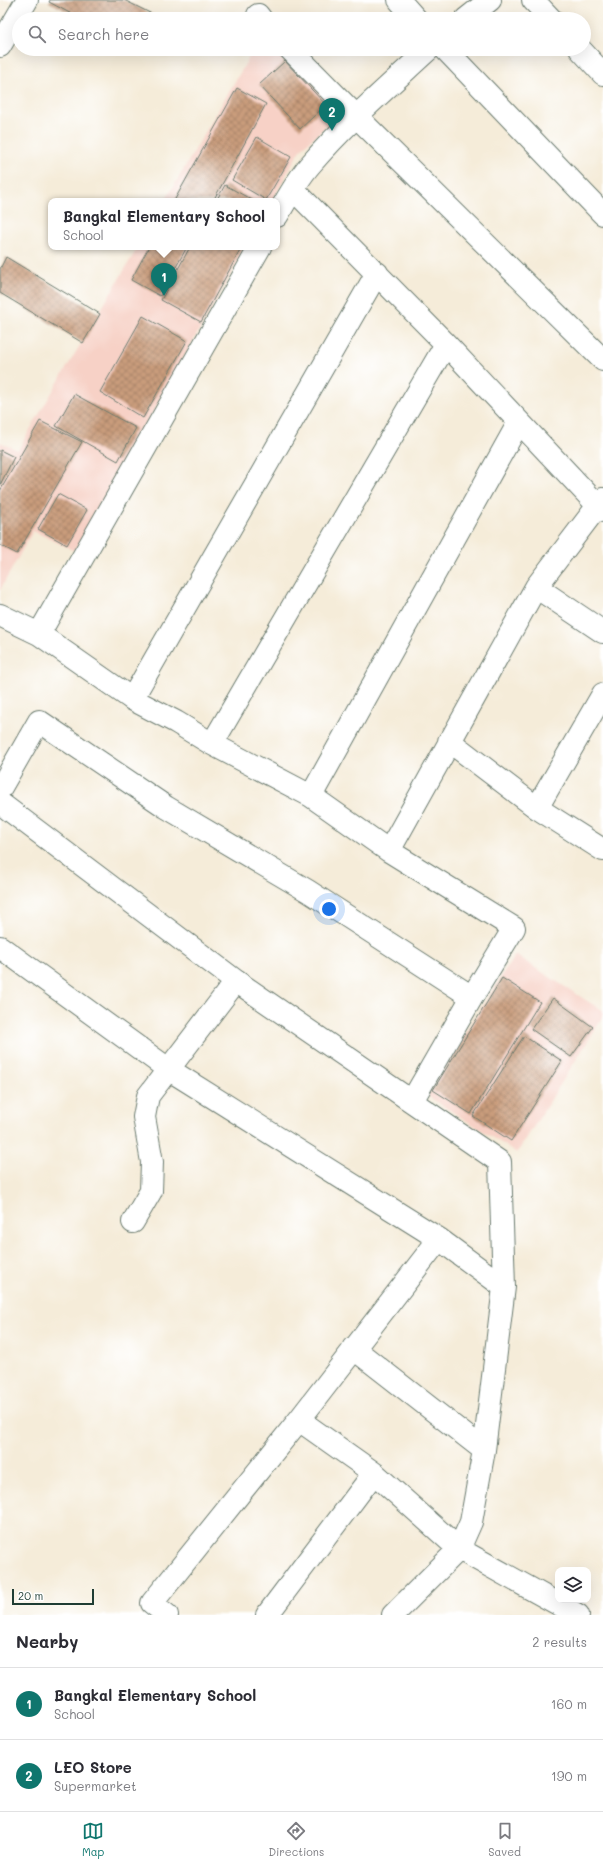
<!DOCTYPE html>
<html lang="en">
<head>
<meta charset="utf-8">
<style>
	body { margin:0; font-family:Mali,sans-serif; background:#f2f2f3; color:#2b2b33 }
	.controls { position:absolute; right:12px; bottom:12px; display:grid; overflow:hidden; border-radius:8px; box-shadow:0 4px 16px #0002 }
	.controls button { width:36px; height:36px; display:grid; place-items:center; padding:0; border:0; border-bottom:1px solid #e1e1e2; background:#fff; color:#2b2b33; font:20px sans-serif }
	.scale { position:absolute; left:12px; bottom:10px; width:82px; box-sizing:border-box; padding-left:4px; border:2px solid #1f3d34; border-top:0; font-size:11px; line-height:14px; white-space:nowrap; color:#1f3d34; -webkit-text-stroke:3px #fff; paint-order:stroke }
	.you { position:absolute; left:329px; top:909px; width:14px; height:14px; margin:-10px; border:3px solid #fff; border-radius:50%; background:#1a73e8; box-shadow:0 0 0 6px #1a73e833 }
	.badge { display:grid; place-items:center; width:26px; height:26px; border-radius:50%; background:#0f766e; color:#fff; font-size:13px; font-weight:700 }
	.pin { position:absolute; translate:-50% -33px; filter:drop-shadow(0 1px 2px #0008) }
	.pin::after { content:''; position:absolute; top:21px; width:14px; height:12px; background:inherit; clip-path:polygon(0 0,100% 0,50% 100%) }
	.popup { position:absolute; left:48px; top:198px; width:232px; height:52px; box-sizing:border-box; display:grid; place-content:center; border-radius:8px; background:#fff; filter:drop-shadow(0 1px 3px #0005); font-size:13px; white-space:nowrap; color:#7c7c81 }
	.popup b { font-size:15px; color:#2b2b33 }
	.popup::after { content:''; position:absolute; left:50%; top:100%; margin-left:-8px; border:8px solid transparent; border-top-color:#fff }
	.list { margin:0; padding:0; list-style:none }
	h2 { display:flex; justify-content:space-between; align-items:center; height:52px; margin:0; padding:0 16px; font-size:17px }
	h2 small { font-size:13px; font-weight:400; color:#7c7c81 }
	.list li { display:grid; grid-template-columns:26px 1fr auto; gap:12px; align-items:center; box-sizing:border-box; height:72px; padding:0 16px; border-top:1px solid #e1e1e2 }
	.list b { display:block; font-size:15px; white-space:nowrap }
	.list p { margin:0; font-size:13px; white-space:nowrap; color:#7c7c81 }
	.list em { font-size:13px; font-style:normal; color:#7c7c81 }
	.icon { flex:none; width:22px; height:22px; fill:none; stroke:currentColor; stroke-width:2; stroke-linecap:round; stroke-linejoin:round }
	.map { position:relative; flex:none; width:603px; height:1615px; overflow:hidden }
	.search { position:absolute; background:#fff; box-shadow:0 4px 16px #0002; left:12px; right:12px; top:12px; height:44px; display:flex; align-items:center; gap:10px; box-sizing:border-box; padding:0 14px; border-radius:22px; color:#7c7c81; font-size:15px }
	.sheet { height:196px; background:#fff }
	nav { display:flex; justify-content:space-around; align-items:center; box-sizing:border-box; height:56px; border-top:1px solid #e1e1e2; background:#fff; font-size:11px; color:#7c7c81 }
	nav a { display:grid; justify-items:center; gap:2px }
	nav .on { color:#0f766e }
	.map>svg:first-child { display:block }
</style>
</head>
<body>
<div class="map">
<svg width="603" height="1615" viewBox="0 0 603 1615">
	<defs>
		<pattern id="building-cross-hatch" width="8" height="8" patternUnits="userSpaceOnUse"><rect width="8" height="8" fill="#c99c7b"/><path d="M0 0l8 8M0 8l8-8" fill="none" stroke="#a38066"/></pattern>
	</defs>
	<rect width="100%" height="100%" fill="#fff"/>
	<filter id="ink" filterUnits="userSpaceOnUse"><feTurbulence type="fractalNoise" baseFrequency=".025" numOctaves="2"/><feDisplacementMap in="SourceGraphic" scale="8" xChannelSelector="R" yChannelSelector="G"/><feConvolveMatrix kernelMatrix="1 2 1 2 8 2 1 2 1" color-interpolation-filters="sRGB"/></filter>
	<filter id="wash" filterUnits="userSpaceOnUse"><feTurbulence type="fractalNoise" baseFrequency=".012" numOctaves="4" result="noise"/><feDisplacementMap in="SourceGraphic" scale="16" xChannelSelector="R" yChannelSelector="G"/><feGaussianBlur stdDeviation="0.9" result="paint"/><feColorMatrix in="noise" values="0 0 0 0 0 0 0 0 0 0 0 0 0 0 0 0 0 1.4 0 .05"/><feComposite in="paint" operator="in"/></filter>
	<g filter="url(#wash)">
		<rect width="100%" height="100%" fill="#f5ecd9"/>
		<path fill="#f7d1c6" d="M 254,49 L 287,49 L 343,111 L 300,150 L 272,201 L 165,201 Z
			M 138,247 L 246,247 L 75,551 L 33,531 L 0,590 L 0,442 L 18,450 Z
			M 515,955 L 603,1011 L 603,1017 L 517,1153 L 426,1095 Z"/>
		<g id="blocks">
			<path fill="url(#building-cross-hatch)" d="M 50,0 L 124,0 L 156,16 L 154,19 L 81,19 L 49,2 Z
				M 285,61 L 326,105 L 300,129 L 259,85 Z
				M 237,88 L 266,104 L 213,201 L 174,201 Z
				M 257,137 L 291,157 L 266,200 L 232,180 Z
				M 225,185 L 254,201 L 216,201 Z
				M 149,247 L 187,247 L 160,296 L 131,280 Z
				M 190,247 L 242,247 L 201,322 L 161,300 Z
				M 6,257 L 100,314 L 83,343 L 0,293 L 0,269 Z
				M 143,316 L 187,341 L 143,418 L 100,392 Z
				M 74,394 L 136,428 L 118,461 L 56,426 Z
				M 40,421 L 82,442 L 17,554 L 0,545 L 0,491 Z
				M 0,450 L 14,457 L 0,485 Z
				M 58,494 L 87,510 L 67,545 L 38,529 Z
				M 502,978 L 540,1002 L 471,1114 L 433,1090 Z
				M 553,998 L 593,1027 L 571,1057 L 531,1029 Z
				M 524,1036 L 562,1061 L 511,1141 L 473,1116 Z"/>
		</g>
	</g>
	<g filter="url(#ink)">
		<use href="#blocks" fill-opacity="0" stroke="#6a7a6e" stroke-width="1"/>
		<g fill="none" stroke-linecap="round" stroke-linejoin="round">
			<g stroke="#6a7a6e" stroke-width="24">
				<path id="minor" d="M 399,0 L 416,19
					M 533,0 L 551,19
					M 258,15 L 261,19
					M 466,19 L 490,0
					M 0,46 L 27,0
					M 290,49 L 357,117 L 603,360
					M 445,49 L 603,214
					M 580,49 L 603,74
					M 293,189 L 446,344 L 603,511
					M 277,216 C 287,199 297,180 310,165 C 346,123 389,86 429,49
					M 536,587 L 603,632
					M 0,615 L 39,634 L 132,699 L 176,722 L 212,744 L 446,344
					M 39,634 L 260,247
					M 132,699 L 377,273
					M 449,741 L 537,808 L 603,850
					M 212,744 L 311,796 L 389,851 L 514,928 L 472,997 L 412,1101
					M 0,789 L 39,721 L 166,807 L 308,891 L 472,997
					M 311,796 L 519,422
					M 0,803 L 236,981 L 500,1162 L 504,1287 L 484,1450 L 471,1522 L 459,1549 L 393,1615
					M 537,808 L 603,694
					M 389,851 L 536,587 L 603,499
					M 0,947 L 168,1069 L 439,1239 L 504,1287
					M 133,1222 L 151,1191 L 152,1162 L 144,1117 L 148,1096 L 236,981
					M 353,1348 L 484,1450
					M 299,1420 L 374,1473 L 459,1549 L 578,1615
					M 167,1615 L 152,1603 L 299,1420 L 439,1239
					M 267,1615 L 374,1473"/>
			</g>
			<use href="#minor" stroke="#fff" stroke-width="22"/>
		</g>
	</g>
</svg>
<div class="controls">
<button><svg class="icon" aria-label="layers" viewBox="0 0 24 24"><path d="M12 4l9 5-9 5-9-5zM3 14l9 5 9-5"/></svg></button>
</div>
<div class="scale">20 m</div>
<div class="you"></div>
<div class="pin badge" style="left:164px;top:296px">1</div>
<div class="popup"><b>Bangkal Elementary School</b>School</div>
<div class="pin badge" style="left:332px;top:131px">2</div>
<div class="search"><svg class="icon" aria-label="search" viewBox="0 0 24 24"><circle cx="10" cy="10" r="6"/><path d="M15 15l6 6"/></svg>Search here</div>
</div>
<section class="sheet">
<h2>Nearby<small>2 results</small></h2>
<ul class="list">
<li><span class="badge">1</span><div><b>Bangkal Elementary School</b><p>School</p></div><em>160 m</em></li>
<li><span class="badge">2</span><div><b>LEO Store</b><p>Supermarket</p></div><em>190 m</em></li>
</ul>
</section>
<nav>
<a class="on"><svg class="icon" aria-label="map" viewBox="0 0 24 24"><path d="M3 6l6-2 6 2 6-2v14l-6 2-6-2-6 2zM9 4v14M15 6v14"/></svg>Map</a>
<a><svg class="icon" aria-label="directions" viewBox="0 0 24 24"><path d="M12 3l9 9-9 9-9-9zM9 14v-3h6M13 9l2 2-2 2"/></svg>Directions</a>
<a><svg class="icon" aria-label="saved" viewBox="0 0 24 24"><path d="M7 4h10v16l-5-4-5 4z"/></svg>Saved</a>
</nav>
</body>
</html>
